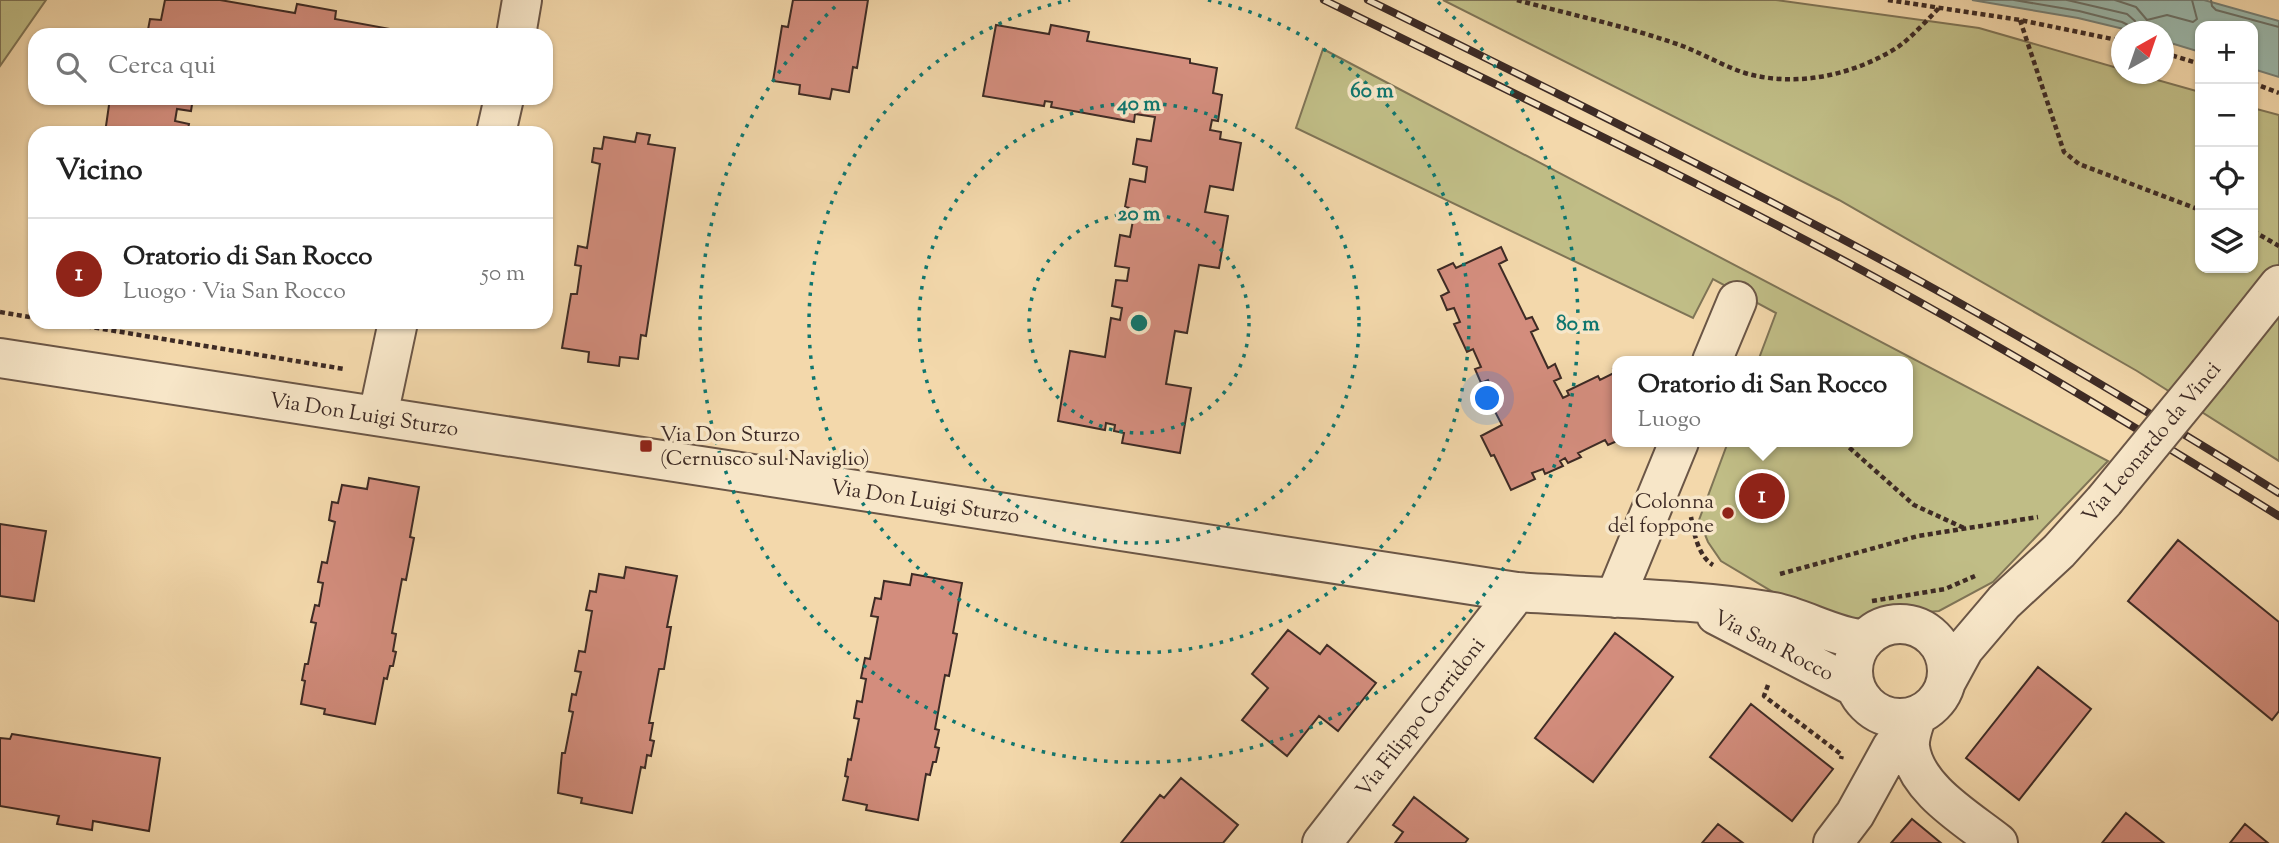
<!DOCTYPE html>
<html lang="it">
<head>
<meta charset="utf-8">
<style>
	body { margin:0; font-family:"Sorts Mill Goudy",serif; background:#f2f2f2; color:#222 }
	.controls { position:absolute; right:21px; top:21px; display:grid; overflow:hidden; border-radius:14px; box-shadow:0 2px 5px #0004 }
	.controls button { width:63px; height:63px; display:grid; place-items:center; padding:0; border:0; border-bottom:2px solid #e0e0e0; background:#fff; color:#222; font:35px sans-serif }
	.compass { position:absolute; left:2111px; top:21px; width:63px; height:63px; border-radius:50%; background:#fff; box-shadow:0 2px 5px #0004; rotate:40deg }
	.you { position:absolute; left:1488px; top:399px; width:24px; height:24px; margin:-18px; border:5px solid #fff; border-radius:50%; background:#1a73e8; box-shadow:0 0 0 10px #1a73e833 }
	.badge { display:grid; place-items:center; width:46px; height:46px; border-radius:50%; background:#8f2418; color:#fff; font-size:23px; font-weight:700 }
	.pin { position:absolute; translate:-50% -50%; border:4px solid #fff; box-shadow:0 2px 7px #0006 }
	.popup { position:absolute; left:1612px; top:356px; width:301px; height:91px; box-sizing:border-box; display:grid; place-content:center; border-radius:14px; background:#fff; filter:drop-shadow(0 2px 5px #0005); font-size:23px; white-space:nowrap; color:#767676 }
	.popup b { font-size:26px; color:#222 }
	.popup::after { content:''; position:absolute; left:50%; top:100%; margin-left:-14px; border:14px solid transparent; border-top-color:#fff }
	.list { margin:0; padding:0; list-style:none }
	h2 { display:flex; justify-content:space-between; align-items:center; height:91px; margin:0; padding:0 28px; font-size:30px }
	h2 small { font-size:23px; font-weight:400; color:#767676 }
	.list li { display:grid; grid-template-columns:46px 1fr auto; gap:21px; align-items:center; box-sizing:border-box; height:112px; padding:0 28px; border-top:2px solid #e0e0e0 }
	.list b { display:block; font-size:26px; white-space:nowrap }
	.list p { margin:0; font-size:23px; white-space:nowrap; color:#767676 }
	.list em { font-size:23px; font-style:normal; color:#767676 }
	.icon { flex:none; width:38px; height:38px; fill:none; stroke:currentColor; stroke-width:2; stroke-linecap:round; stroke-linejoin:round }
	.map { position:relative; flex:none; width:2279px; height:843px; overflow:hidden }
	.search { position:absolute; background:#fff; box-shadow:0 2px 5px #0004; left:28px; top:28px; width:525px; height:77px; display:flex; align-items:center; gap:18px; box-sizing:border-box; padding:0 24px; border-radius:21px; color:#767676; font-size:26px }
	.panel { position:absolute; background:#fff; box-shadow:0 2px 5px #0004; left:28px; top:126px; width:525px; height:203px; border-radius:21px }
	.map>svg:first-child { display:block }
</style>
</head>
<body>
<div class="map">
<svg width="2279" height="843" viewBox="0 0 2279 843">
	<rect width="100%" height="100%" fill="#f3d8ab"/>
	<filter id="stains"><feTurbulence type="fractalNoise" baseFrequency=".00286" numOctaves="4"/><feColorMatrix values="0 0 0 0 .2 0 0 0 0 .09 0 0 0 0 .02 0 0 0 .5 -.17"/></filter>
	<radialGradient id="worn" r=".72"><stop offset=".6" stop-color="#630" stop-opacity="0"/><stop offset="1" stop-color="#630" stop-opacity=".3"/></radialGradient>
	<path fill="#c0bd86" stroke="#7f7456" stroke-width="2" d="M 0,0 L 46,0 L 0,66 Z
		M 1443,0 L 1776,0 L 1979,28 L 2121,69 L 2122,74 L 2136,74 L 2200,92 L 2200,268 L 2253,268 L 2253,108 L 2279,115 L 2279,461 L 2137,371 L 1839,200 Z
		M 1323,49 L 2108,461 L 1993,582 L 1939,611 L 1848,619 L 1788,601 L 1721,561 L 1708,542 L 1699,520 L 1728,442 L 1907,442 L 1907,361 L 1758,361 L 1776,313 L 1713,279 L 1693,318 L 1296,128 Z"/>
	<path fill="#9bb9ad" stroke="#768077" stroke-width="2" d="M 1972,0 L 2204,0 L 2279,21 L 2279,77 L 2253,69 L 2253,26 L 2200,26 L 2200,52 L 2164,41 L 2164,32 L 2132,31 L 2078,18 Z"/>
	<g fill="none" stroke-linecap="round" stroke-linejoin="round">
		<path stroke="#6c7269" stroke-width="2" d="M 2014,0 L 2079,11 L 2122,22 L 2128,25 L 2129,32
			M 2067,0 L 2127,14 L 2135,21 L 2138,32
			M 2115,0 L 2136,7 L 2147,20 L 2167,15 L 2193,22 L 2197,19 L 2192,0
			M 2211,0 L 2212,6 L 2216,10 L 2279,27"/>
	</g>
	<path fill="#d38d7d" stroke="#3e2b25" stroke-width="2" d="M 165,0 L 220,0 L 295,13 L 297,4 L 336,11 L 335,19 L 390,29 L 388,35 L 147,35 L 150,19 L 161,20 Z
		M 793,0 L 868,0 L 857,68 L 853,67 L 849,92 L 832,89 L 830,99 L 799,94 L 800,85 L 773,81 L 782,26 L 788,27 Z
		M 996,25 L 1049,34 L 1051,25 L 1089,32 L 1087,41 L 1190,59 L 1190,63 L 1217,68 L 1213,93 L 1222,95 L 1218,121 L 1212,120 L 1210,130 L 1221,132 L 1220,139 L 1241,143 L 1233,190 L 1210,186 L 1205,212 L 1228,216 L 1219,268 L 1199,265 L 1187,333 L 1175,331 L 1166,384 L 1191,388 L 1180,453 L 1122,443 L 1124,433 L 1114,431 L 1115,425 L 1106,423 L 1105,430 L 1058,421 L 1070,351 L 1105,357 L 1111,318 L 1120,320 L 1122,308 L 1112,306 L 1116,280 L 1127,281 L 1129,268 L 1115,266 L 1120,235 L 1130,237 L 1135,209 L 1125,207 L 1130,179 L 1145,182 L 1147,167 L 1133,164 L 1137,139 L 1151,141 L 1155,117 L 1135,114 L 1134,122 L 1051,107 L 1052,102 L 1045,101 L 1044,106 L 983,96 Z
		M 110,98 L 193,98 L 191,111 L 177,109 L 175,121 L 189,124 L 187,133 L 105,133 Z
		M 637,133 L 650,135 L 648,144 L 675,148 L 646,336 L 641,335 L 638,359 L 620,357 L 619,366 L 588,362 L 589,352 L 562,348 L 571,294 L 577,294 L 581,266 L 575,265 L 578,246 L 587,248 L 600,164 L 592,162 L 594,148 L 602,149 L 604,137 L 635,142 Z
		M 1501,247 L 1507,260 L 1499,264 L 1526,319 L 1532,317 L 1538,329 L 1531,332 L 1548,368 L 1555,364 L 1561,378 L 1554,381 L 1563,398 L 1569,395 L 1567,391 L 1598,376 L 1600,380 L 1614,373 L 1613,369 L 1617,367 L 1617,441 L 1608,445 L 1605,440 L 1578,453 L 1581,457 L 1568,463 L 1565,458 L 1560,461 L 1563,466 L 1545,474 L 1543,469 L 1532,473 L 1535,479 L 1511,490 L 1494,455 L 1491,456 L 1481,436 L 1502,425 L 1489,400 L 1495,397 L 1488,380 L 1481,383 L 1475,369 L 1481,367 L 1473,349 L 1467,352 L 1454,324 L 1460,322 L 1454,308 L 1447,310 L 1441,296 L 1449,292 L 1438,270 L 1453,263 L 1456,268 Z
		M 369,478 L 419,487 L 410,537 L 414,538 L 406,580 L 402,579 L 392,633 L 396,634 L 393,651 L 396,652 L 393,666 L 390,666 L 387,679 L 384,678 L 375,724 L 324,714 L 325,709 L 301,704 L 305,681 L 302,680 L 305,664 L 308,664 L 316,623 L 311,622 L 315,605 L 319,606 L 323,583 L 318,582 L 322,562 L 327,563 L 335,522 L 329,520 L 332,502 L 338,503 L 342,485 L 367,489 Z
		M 0,524 L 46,531 L 34,601 L 0,596 Z
		M 2178,540 L 2279,622 L 2279,711 L 2272,720 L 2128,601 Z
		M 626,567 L 677,576 L 667,627 L 671,627 L 664,669 L 659,669 L 649,723 L 653,723 L 650,740 L 654,741 L 651,756 L 647,755 L 645,768 L 641,767 L 632,813 L 581,803 L 582,798 L 558,793 L 562,753 L 565,753 L 573,712 L 569,711 L 572,694 L 576,695 L 581,672 L 575,671 L 579,651 L 585,652 L 592,611 L 586,610 L 590,591 L 596,592 L 599,574 L 624,578 Z
		M 912,574 L 962,583 L 953,633 L 957,634 L 949,676 L 945,675 L 935,729 L 939,730 L 935,747 L 939,748 L 936,762 L 933,762 L 930,775 L 926,774 L 918,820 L 866,810 L 867,805 L 843,800 L 848,777 L 845,776 L 848,759 L 851,760 L 859,719 L 854,718 L 857,701 L 862,702 L 866,679 L 861,678 L 865,658 L 870,659 L 878,617 L 871,616 L 875,598 L 881,599 L 884,581 L 910,585 Z
		M 1288,630 L 1320,654 L 1327,645 L 1376,683 L 1338,731 L 1319,716 L 1287,756 L 1242,720 L 1268,688 L 1252,674 Z
		M 1615,633 L 1673,677 L 1593,782 L 1535,738 Z
		M 2038,667 L 2091,709 L 2019,800 L 1966,758 Z
		M 1751,704 L 1833,769 L 1792,821 L 1710,757 Z
		M 12,734 L 160,758 L 149,831 L 93,821 L 92,830 L 57,824 L 59,816 L 0,806 L 0,738 L 10,739 Z
		M 1181,778 L 1238,825 L 1223,843 L 1121,843 L 1160,795 L 1164,798 Z
		M 1414,797 L 1468,839 L 1465,843 L 1395,843 L 1403,832 L 1393,825 Z
		M 2126,813 L 2164,843 L 2102,843 Z
		M 1912,819 L 1941,843 L 1891,843 Z
		M 1718,824 L 1743,843 L 1702,843 Z
		M 2245,824 L 2268,843 L 2230,843 Z"/>
	<g fill="none" stroke-linecap="round" stroke-linejoin="round">
		<g stroke="#6b5646" stroke-width="42">
			<path id="minor" d="M 516,35 L 522,0
				M 496,133 L 504,98
				M 0,358 L 1517,592 C 1600,598 1692,598 1773,612 C 1801,617 1840,640 1865,639
				M 1712,361 L 1737,301
				M 2209,373 L 2279,285
				M 378,416 L 398,322
				M 1615,598 L 1679,442
				M 1716,615 L 1855,687
				M1853 671a47 47 0 1 1 94 0a47 47 0 1 1-94 0Z
				M 1946,682 L 1964,649 L 2004,602 L 2059,551 L 2104,501
				M 1917,715 C 1914,725 1909,736 1910,747 C 1915,789 1968,819 1998,843
				M 1322,843 L 1517,592
				M 1833,843 L 1855,814 L 1892,747 L 1916,717"/>
		</g>
		<path stroke="#3e2b25" stroke-width="4.5" stroke-dasharray="5 3.5" stroke-linecap="butt" d="M 1517,0 C 1568,14 1621,25 1671,42 C 1697,50 1720,65 1745,73 C 1796,88 1854,75 1898,47 C 1913,36 1927,20 1940,7
			M 1888,0 L 2020,20 L 2122,41
			M 2020,20 L 2064,152 L 2079,164 L 2200,210
			M 2164,53 L 2200,64
			M 2253,83 L 2279,93
			M 2253,231 L 2279,246
			M 0,312 L 35,318
			M 61,322 L 344,369
			M 1843,442 L 1914,505 L 1964,528
			M 1691,517 C 1694,533 1698,556 1713,565
			M 1780,574 L 1918,536 L 2038,517
			M 1872,601 L 1945,589 L 1975,576
			M 1768,685 L 1764,696 L 1842,755 L 1841,759"/>
		<use href="#minor" stroke="#f7e6c8" stroke-width="38"/>
		<g stroke="#3e2b25" stroke-width="8">
			<path id="rail" d="M 1324,0 C 1502,88 1681,173 1856,267 C 2000,345 2140,430 2279,516
				M 1368,0 C 1533,81 1697,162 1859,248 C 2002,324 2141,407 2279,493"/>
		</g>
		<use href="#rail" stroke="#f7e6c8" stroke-width="5" stroke-dasharray="16" stroke-linecap="butt"/>
		<g stroke="#6b5646" stroke-width="42" stroke-linecap="butt">
			<path id="minor-bridge" d="M 2104,501 L 2209,373"/>
		</g>
		<use href="#minor-bridge" stroke="#f7e6c8" stroke-width="38"/>
	</g>
	<g fill="none" stroke="#0f766e" stroke-width="3.5" stroke-dasharray="3.5 7">
		<circle cx="1139" cy="323" r="110"/>
		<circle cx="1139" cy="323" r="220"/>
		<path d="M1208 0A330 330 0 1 1 1070 0"/>
		<path d="M1438 2A439 439 0 1 1 840 2"/>
	</g>
	<g fill="#8f2418" stroke="#f7e6c8" stroke-width="2.5">
		<rect x="639" y="439" width="14" height="14" rx="3.5"/>
		<circle cx="1728" cy="513" r="7"/>
	</g>
	<g text-anchor="middle" stroke-width="7" stroke-linejoin="round" paint-order="stroke">
		<g font-size="21" fill="#3e2b25" stroke="#f7e6c8">
			<text transform="translate(364 414) rotate(9)" y="7">Via Don Luigi Sturzo</text>
			<text transform="translate(2151 442) rotate(-50)" y="7">Via Leonardo da Vinci</text>
			<text transform="translate(925 501) rotate(9)" y="7">Via Don Luigi Sturzo</text>
			<text transform="translate(1774 645) rotate(27)" y="7">Via San Rocco</text>
			<text transform="translate(1420 717) rotate(-52)" y="7">Via Filippo Corridoni</text>
		</g>
		<g font-size="21" fill="#3e2b25" stroke="#f7e6c8" text-anchor="start">
			<text x="660" y="441">Via Don Sturzo<tspan x="660" dy="24">(Cernusco sul Naviglio)</tspan></text>
			<text x="1714" y="508" text-anchor="end">Colonna<tspan x="1714" dy="24">del foppone</tspan></text>
		</g>
	</g>
	<circle cx="1139" cy="323" r="10" fill="#0f766e" stroke="#f7e6c8" stroke-width="3.5"/>
	<g font-size="21" text-anchor="middle" font-weight="bold" fill="#0f766e" stroke="#f7e6c8" stroke-width="7" stroke-linejoin="round" paint-order="stroke">
		<text x="1372" y="97">60 m</text>
		<text x="1139" y="110">40 m</text>
		<text x="1139" y="220">20 m</text>
		<text x="1578" y="330">80 m</text>
	</g>
	<rect width="100%" height="100%" filter="url(#stains)"/>
	<rect width="100%" height="100%" fill="url(#worn)"/>
</svg>
<div class="controls">
<button>+</button>
<button>−</button>
<button><svg class="icon" aria-label="locate" viewBox="0 0 24 24"><circle cx="12" cy="12" r="6"/><path d="M12 2v4M12 18v4M2 12h4M18 12h4"/></svg></button>
<button><svg class="icon" aria-label="layers" viewBox="0 0 24 24"><path d="M12 4l9 5-9 5-9-5zM3 14l9 5 9-5"/></svg></button>
</div>
<svg class="compass" viewBox="-18 -18 36 36"><path d="M0-13l5 13h-10z" fill="#e53935"/><path d="M0 13l5-13h-10z" fill="#767676"/></svg>
<div class="you"></div>
<div class="pin badge" style="left:1762px;top:496px">1</div>
<div class="popup"><b>Oratorio di San Rocco</b>Luogo</div>
<div class="search"><svg class="icon" aria-label="search" viewBox="0 0 24 24"><circle cx="10" cy="10" r="6"/><path d="M15 15l6 6"/></svg>Cerca qui</div>
<section class="panel">
<h2>Vicino<small></small></h2>
<ul class="list">
<li><span class="badge">1</span><div><b>Oratorio di San Rocco</b><p>Luogo · Via San Rocco</p></div><em>50 m</em></li>
</ul>
</section>
</div>
</body>
</html>
